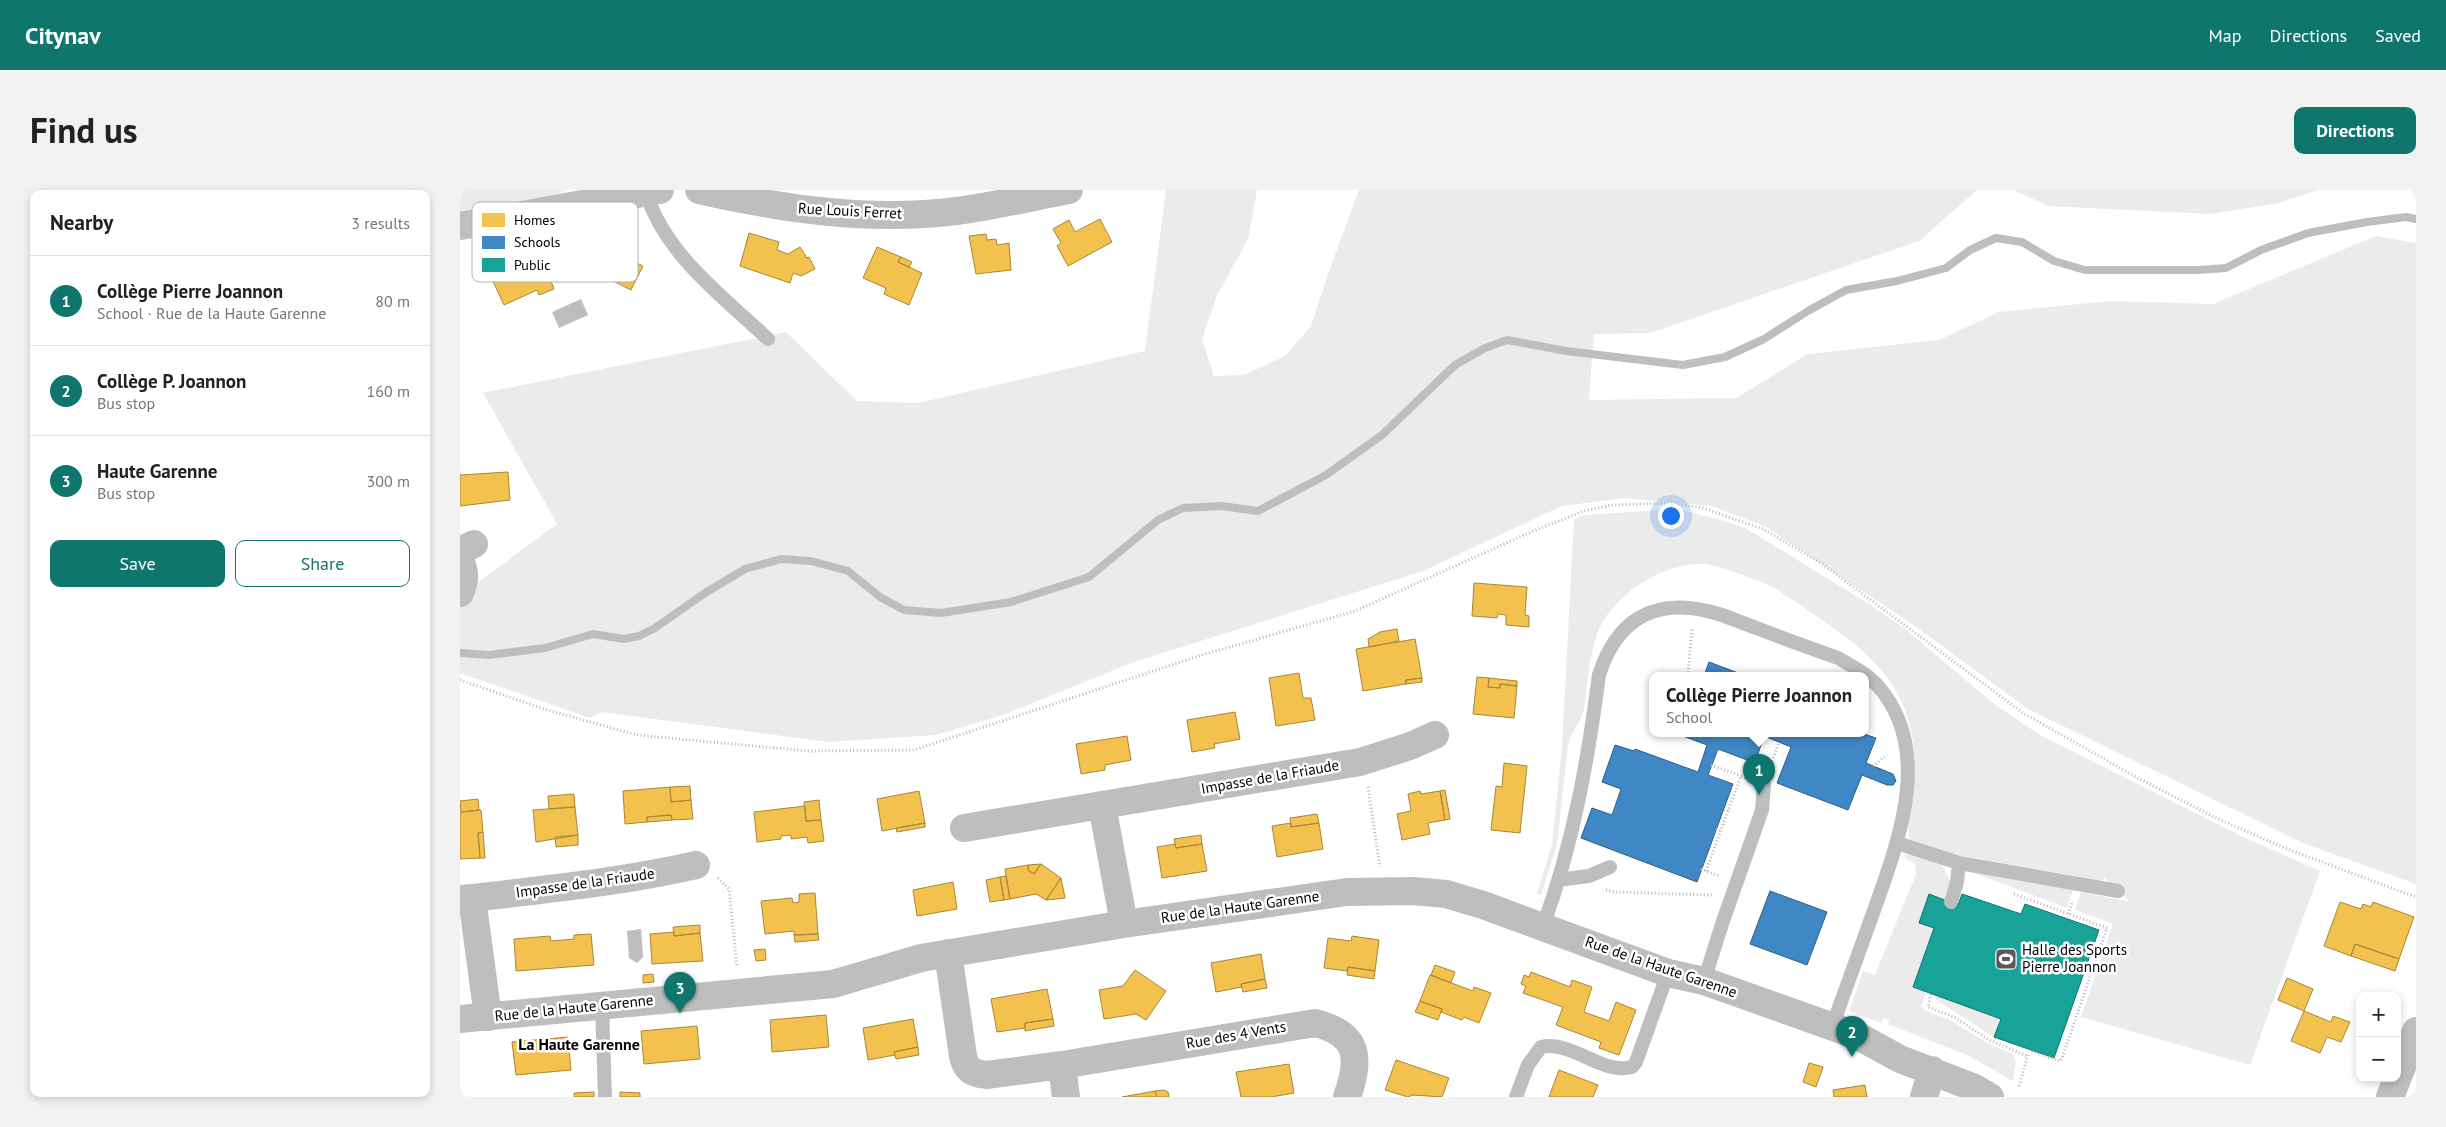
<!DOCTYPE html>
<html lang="en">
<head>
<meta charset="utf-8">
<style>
	body { margin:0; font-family:"PT Sans",sans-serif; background:#f2f2f2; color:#222 }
	.controls { position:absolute; right:15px; bottom:15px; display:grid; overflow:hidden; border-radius:10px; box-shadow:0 2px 8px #0003 }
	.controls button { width:45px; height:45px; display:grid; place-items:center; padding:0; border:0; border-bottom:1px solid #e0e0e0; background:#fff; color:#222; font:25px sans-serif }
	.you { position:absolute; left:1210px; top:325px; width:18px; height:18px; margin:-12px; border:4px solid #fff; border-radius:50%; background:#1a73e8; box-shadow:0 0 0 8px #1a73e833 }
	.badge { display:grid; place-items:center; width:32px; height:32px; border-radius:50%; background:#0f766e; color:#fff; font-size:16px; font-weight:700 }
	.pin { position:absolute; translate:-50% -41px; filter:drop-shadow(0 1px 2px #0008) }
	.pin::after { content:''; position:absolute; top:26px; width:18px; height:15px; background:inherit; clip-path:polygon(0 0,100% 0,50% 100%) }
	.popup { position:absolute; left:1189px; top:482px; width:220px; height:65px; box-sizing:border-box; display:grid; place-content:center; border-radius:10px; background:#fff; filter:drop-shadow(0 1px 4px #0005); font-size:16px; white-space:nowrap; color:#767676 }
	.popup b { font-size:19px; color:#222 }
	.popup::after { content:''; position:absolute; left:50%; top:100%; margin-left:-10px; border:10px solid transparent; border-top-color:#fff }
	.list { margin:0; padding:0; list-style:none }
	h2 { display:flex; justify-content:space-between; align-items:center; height:65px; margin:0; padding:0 20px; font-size:21px }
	h2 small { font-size:16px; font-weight:400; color:#767676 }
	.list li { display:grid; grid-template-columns:32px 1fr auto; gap:15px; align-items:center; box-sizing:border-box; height:90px; padding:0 20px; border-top:1px solid #e0e0e0 }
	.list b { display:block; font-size:19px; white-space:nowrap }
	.list p { margin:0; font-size:16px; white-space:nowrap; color:#767676 }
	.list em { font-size:16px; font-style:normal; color:#767676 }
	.actions { display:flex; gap:10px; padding:15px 20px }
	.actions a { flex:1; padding:11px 0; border:1px solid #0f766e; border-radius:10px; text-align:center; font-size:18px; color:#0f766e }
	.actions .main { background:#0f766e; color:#fff }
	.map { position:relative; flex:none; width:1956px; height:907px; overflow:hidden; border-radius:10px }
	header { display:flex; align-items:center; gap:30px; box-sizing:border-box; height:70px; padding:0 25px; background:#0f766e; color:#fff }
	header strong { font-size:24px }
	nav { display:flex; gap:28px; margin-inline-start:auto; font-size:18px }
	.intro { display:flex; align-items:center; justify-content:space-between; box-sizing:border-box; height:120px; padding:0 30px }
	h1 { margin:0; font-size:35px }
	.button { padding:12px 22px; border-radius:10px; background:#0f766e; color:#fff; font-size:18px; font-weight:700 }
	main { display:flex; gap:30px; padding:0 30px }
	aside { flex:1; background:#fff; border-radius:10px; box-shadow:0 2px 8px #0003 }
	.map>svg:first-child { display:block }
</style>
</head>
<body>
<header>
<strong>Citynav</strong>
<nav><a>Map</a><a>Directions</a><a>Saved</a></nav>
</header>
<div class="intro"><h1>Find us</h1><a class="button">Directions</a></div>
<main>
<aside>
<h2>Nearby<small>3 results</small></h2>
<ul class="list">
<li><span class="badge">1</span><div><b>Collège Pierre Joannon</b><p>School · Rue de la Haute Garenne</p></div><em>80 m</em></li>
<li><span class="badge">2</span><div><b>Collège P. Joannon</b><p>Bus stop</p></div><em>160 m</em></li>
<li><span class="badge">3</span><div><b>Haute Garenne</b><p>Bus stop</p></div><em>300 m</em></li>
</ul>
<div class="actions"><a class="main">Save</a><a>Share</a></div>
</aside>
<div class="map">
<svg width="1956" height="907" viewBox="0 0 1956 907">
	<rect width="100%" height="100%" fill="#fff"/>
	<path fill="#ebebeb" d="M 0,0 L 104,0 L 99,4 L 0,25 Z
		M 706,0 L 797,0 L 788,49 L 757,106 L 742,149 L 754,186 L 784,185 L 825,166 L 851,136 L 870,78 L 899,0 L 1517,0 L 1459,51 L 1190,143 L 1134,144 L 1129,210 L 1276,208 L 1348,164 L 1479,150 L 1539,122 L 1649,111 L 1753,114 L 1916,46 L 1956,53 L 1956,694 L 1843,653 L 1568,519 L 1452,434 L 1306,337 L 1252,316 L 1164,308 L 1102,316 L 963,381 L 671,473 L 543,525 L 476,545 L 368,552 L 142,522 L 130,528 L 0,483 L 0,406 L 97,334 L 23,203 L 326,142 L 397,211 L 458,213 L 685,161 Z
		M 1554,0 L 1857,0 L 1819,13 L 1750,24 L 1588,16 Z
		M 1218,319 L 1268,332 L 1287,339 L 1409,414 L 1444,438 L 1534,514 L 1580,545 L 1781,646 L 1860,681 L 1790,875 L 1621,827 L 1653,734 L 1615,720 L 1621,702 L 1670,712 L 1644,687 L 1643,691 L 1481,662 L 1450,650 C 1443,626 1456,599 1455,574 C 1453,478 1385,447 1315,398 C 1300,391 1259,375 1243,374 C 1204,373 1157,402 1140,437 C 1131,457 1129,479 1126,501 C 1125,508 1125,516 1123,523 C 1119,534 1112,542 1108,554 L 1097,655 L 1081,705 L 1077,704 L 1092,654 L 1102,557 L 1114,329 L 1125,325 Z
		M 1446,665 L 1454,665 L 1482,675 L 1490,691 L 1485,710 L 1470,704 L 1459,733 L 1474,738 L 1453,797 L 1466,802 L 1461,816 L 1464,820 L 1492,831 L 1527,853 L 1553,864 L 1556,872 L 1553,891 L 1509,866 L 1428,834 L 1430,830 L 1423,828 L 1421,833 L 1389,821 L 1403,781 L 1415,785 L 1456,684 L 1455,674 L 1443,666 Z
		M 1514,683 L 1613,700 L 1607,718 Z
		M 1475,805 L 1541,829 L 1534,847 L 1475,809 Z"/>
	<path fill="#bebebe" d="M 121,109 L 128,125 L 99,138 L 92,122 Z
		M 181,739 L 183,767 L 177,773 L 169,768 L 167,741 Z"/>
	<path fill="#f2c14e" stroke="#a98737" d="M 640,29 L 652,52 L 608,76 L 597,56 L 601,53 L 593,39 L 609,30 L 615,42 Z
		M 289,43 L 319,52 L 317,60 L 328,64 L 340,57 L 347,68 L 349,67 L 355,79 L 341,86 L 333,83 L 330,93 L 280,76 Z
		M 526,44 L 527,50 L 536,49 L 537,55 L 549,53 L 551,80 L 516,84 L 509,46 Z
		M 139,50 L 164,62 L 162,66 L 183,76 L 171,100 L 125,77 Z
		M 417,57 L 441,67 L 438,72 L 462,83 L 449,115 L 424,104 L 426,98 L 403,88 Z
		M 81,66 L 94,99 L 79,105 L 77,100 L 44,115 L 30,85 L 59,72 L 61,76 Z
		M 441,67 L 452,72 L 449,77 L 438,72 Z
		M 48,282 L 50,310 L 0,316 L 0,285 Z
		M 1014,393 L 1067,397 L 1065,425 L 1069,426 L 1069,437 L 1046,435 L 1046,425 L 1038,424 L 1037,428 L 1012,426 Z
		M 937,439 L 939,451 L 909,457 L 908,449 L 920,442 Z
		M 955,449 L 962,488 L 946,490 L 946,494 L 903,501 L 896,459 Z
		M 839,483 L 843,508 L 851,508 L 855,530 L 816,536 L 809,488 Z
		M 1017,487 L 1029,488 L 1028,497 L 1040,498 L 1040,494 L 1057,496 L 1054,528 L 1013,524 Z
		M 962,488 L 962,492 L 946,494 L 946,490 Z
		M 1029,488 L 1057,491 L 1057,496 L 1040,494 L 1040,498 L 1028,497 Z
		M 775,522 L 780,549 L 754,554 L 755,558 L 732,562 L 727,530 Z
		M 667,546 L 671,570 L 645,575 L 645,580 L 621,584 L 616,554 Z
		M 1044,573 L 1067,576 L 1060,643 L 1031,640 L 1036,596 L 1042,597 Z
		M 230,596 L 231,610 L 211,612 L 210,597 Z
		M 210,597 L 211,612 L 231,610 L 233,629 L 212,630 L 211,625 L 187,627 L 187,632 L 165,634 L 163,601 Z
		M 985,600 L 990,629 L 985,630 L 980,601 Z
		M 459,601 L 465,633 L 422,641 L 417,609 Z
		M 960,601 L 961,604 L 980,601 L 985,630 L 968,633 L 970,644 L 942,650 L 937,624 L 951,621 L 948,604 Z
		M 114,604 L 115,617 L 89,619 L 88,606 Z
		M 18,609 L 19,620 L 1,622 L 0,611 Z
		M 359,610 L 361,630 L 346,631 L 344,612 Z
		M 345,616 L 346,631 L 361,630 L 364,651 L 348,653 L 347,647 L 331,649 L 331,645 L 321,646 L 321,649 L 297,652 L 294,622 Z
		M 115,617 L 118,645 L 76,652 L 73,620 Z
		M 21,620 L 23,642 L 18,643 L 20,668 L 0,669 L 0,622 Z
		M 857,624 L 859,633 L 831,637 L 830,628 Z
		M 211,625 L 212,630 L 187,632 L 187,627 Z
		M 465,633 L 465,637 L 437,642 L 436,638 Z
		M 831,633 L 831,637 L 859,633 L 863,659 L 817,667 L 812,636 Z
		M 23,642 L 25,668 L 20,668 L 18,643 Z
		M 118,645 L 118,655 L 96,657 L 95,647 Z
		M 741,645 L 742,654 L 716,658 L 714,649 Z
		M 715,654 L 716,658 L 742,654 L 747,681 L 702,688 L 697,657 Z
		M 581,674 L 601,688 L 586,710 L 576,704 L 550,709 L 545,679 L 568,675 L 568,680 L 574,684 Z
		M 581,674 L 574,684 L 568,680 L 568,675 Z
		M 546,686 L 550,709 L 544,710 L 540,687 Z
		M 540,687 L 544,710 L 530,712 L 526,690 Z
		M 601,688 L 605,708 L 586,710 Z
		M 493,692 L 497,719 L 457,726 L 453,700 Z
		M 355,703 L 358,744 L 334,745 L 334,741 L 305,744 L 301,711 L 332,708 L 333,713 L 339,712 L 339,704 Z
		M 1880,712 L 1901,719 L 1903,714 L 1911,717 L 1913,712 L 1954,727 L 1939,769 L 1895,754 L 1891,766 L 1864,756 Z
		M 240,735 L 240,743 L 214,746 L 213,737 Z
		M 214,742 L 214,746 L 240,743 L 243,771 L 192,774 L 190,744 Z
		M 131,744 L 134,775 L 56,781 L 54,749 L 90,746 L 91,751 L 114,749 L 114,745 Z
		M 358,744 L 359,750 L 335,752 L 334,745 Z
		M 892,746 L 919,750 L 915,781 L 888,777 L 887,781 L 864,778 L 868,748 L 891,751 Z
		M 1895,754 L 1939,769 L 1935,781 L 1891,766 Z
		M 305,759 L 306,770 L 296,771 L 294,760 Z
		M 801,764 L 805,789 L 781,794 L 782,797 L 756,802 L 751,773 Z
		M 975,775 L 995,782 L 991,793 L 971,785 Z
		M 888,777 L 915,781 L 914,789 L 887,785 Z
		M 675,780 L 706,801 L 686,830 L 676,824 L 644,829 L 639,800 L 663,796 Z
		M 1071,782 L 1110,797 L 1112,790 L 1132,797 L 1124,822 L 1149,831 L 1156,812 L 1176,820 L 1159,865 L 1139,858 L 1141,852 L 1096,835 L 1103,817 L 1063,803 L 1066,796 L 1061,794 L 1064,785 L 1069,787 Z
		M 193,784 L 194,792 L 183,793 L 183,785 Z
		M 970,785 L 1013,801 L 1014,797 L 1031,803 L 1019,833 L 1004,827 L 1002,830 L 981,822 L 982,819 L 960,811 Z
		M 1827,788 L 1853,799 L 1844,821 L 1818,810 Z
		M 805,789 L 807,798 L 783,802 L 781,794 Z
		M 587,799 L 593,829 L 565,833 L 565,838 L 537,842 L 531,809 Z
		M 960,811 L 982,819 L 978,830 L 955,822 Z
		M 1844,821 L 1871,832 L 1873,826 L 1890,832 L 1881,852 L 1867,847 L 1860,863 L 1831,851 Z
		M 366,825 L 369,857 L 312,862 L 310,830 Z
		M 453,829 L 458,857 L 434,862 L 435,865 L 408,870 L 403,838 Z
		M 593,829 L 594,836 L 565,841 L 565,833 Z
		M 237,836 L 240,869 L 184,874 L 181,841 Z
		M 108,847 L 111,880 L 56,885 L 52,852 Z
		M 458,857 L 459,865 L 436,869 L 434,862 Z
		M 936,870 L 989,888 L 982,907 L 953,905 L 948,907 L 925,900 Z
		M 1349,873 L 1363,877 L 1356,897 L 1343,892 Z
		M 829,874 L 834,903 L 811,907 L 781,907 L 776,882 Z
		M 1099,880 L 1138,895 L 1133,907 L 1089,907 Z
		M 1405,895 L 1407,907 L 1374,907 L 1373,900 Z
		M 704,900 L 708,902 L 709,907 L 697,907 L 695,901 Z
		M 695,901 L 697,907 L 662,907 Z
		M 134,902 L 134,907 L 114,907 L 114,903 Z
		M 160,902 L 180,903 L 180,907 L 160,907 Z"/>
	<path fill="#3f88c5" stroke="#2c5f8a" d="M 1249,472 L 1286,486 L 1244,486 Z
		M 1224,544 L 1404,544 L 1416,548 L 1406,573 L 1433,584 L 1436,591 L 1433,595 L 1427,595 L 1402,585 L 1388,620 L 1317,593 L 1331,557 L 1304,546 L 1295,573 L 1258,559 L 1248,585 L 1273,594 L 1237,692 L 1121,648 L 1132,618 L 1152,625 L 1161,599 L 1142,592 L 1155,555 L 1174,561 L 1175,559 L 1238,582 L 1247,555 L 1223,546 Z
		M 1310,701 L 1367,722 L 1347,775 L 1290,754 Z"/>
	<path fill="#17a398" stroke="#10726a" d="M 1469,704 L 1498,715 L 1502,704 L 1561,724 L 1565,714 L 1639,740 L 1594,868 L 1534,847 L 1541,829 L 1453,797 L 1474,738 L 1459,733 Z"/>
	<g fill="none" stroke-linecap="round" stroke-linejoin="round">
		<path stroke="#bebebe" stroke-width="8" d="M 0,463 L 29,465 L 85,458 L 133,444 L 164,449 L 179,446 L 195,438 L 245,403 L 285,379 L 321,369 L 351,371 L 388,381 L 420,407 L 444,420 L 481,423 L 551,412 L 629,387 L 698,330 L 723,318 L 761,316 L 798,321 L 866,285 L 922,245 L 995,175 L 1025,158 L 1047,150 L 1106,161 L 1223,175 L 1265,167 L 1304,149 L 1348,121 L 1386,100 L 1437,91 L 1486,78 L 1510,60 L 1536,48 L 1562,52 L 1594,71 L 1625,80 L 1738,80 L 1766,78 L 1801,60 L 1848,43 L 1907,32 L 1946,27 L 1956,29"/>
		<path stroke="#b9b9b9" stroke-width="3" stroke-dasharray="1 2.5" stroke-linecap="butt" d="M 1228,486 L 1232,437
			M 0,490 L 87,520 L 177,545 L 347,561 L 454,560 L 742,465 L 895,421 L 1073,341 L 1124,321 L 1152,315 L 1209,313 L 1243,318 L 1303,339 L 1361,373 L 1563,523 L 1674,586 L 1754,627 L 1827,659 L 1956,707
			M 1251,575 L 1281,586
			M 1413,576 L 1427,565
			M 1310,578 L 1319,552
			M 908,597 L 920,677
			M 1264,619 L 1269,621
			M 1256,639 L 1262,641
			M 1241,679 L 1259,686
			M 1246,681 L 1281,586 L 1286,588
			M 258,688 L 269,699 L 277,777
			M 1146,700 L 1154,702 L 1252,705
			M 1554,704 L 1647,738 L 1601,871 L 1569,861
			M 1608,724 L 1612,713
			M 1471,804 L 1468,817 L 1496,828 L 1529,850 L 1567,866
			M 1559,896 L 1568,865"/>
		<path stroke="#bebebe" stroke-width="14" d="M 186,3 C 206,65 262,106 308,149
			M 1437,653 L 1499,673 L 1658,701
			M 1098,690 L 1129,686 L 1150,677
			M 1491,712 L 1497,692 L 1499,673
			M 1083,736 C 1113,655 1128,570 1139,485 C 1156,432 1191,408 1247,421 C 1263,424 1279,432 1294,437 C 1322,448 1350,458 1378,468 C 1392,476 1407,484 1418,496 C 1472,558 1441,644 1417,712 C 1402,754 1387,795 1372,837
			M 1244,791 L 1262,734 L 1302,620 L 1304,595
			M 142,816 L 145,907
			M 1056,907 L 1068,875 L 1081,857 C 1112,850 1141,885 1172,877 L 1176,872 L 1208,783"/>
		<path stroke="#bebebe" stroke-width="28" d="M 239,0 C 323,19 410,32 497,21 C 534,16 572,7 609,0
			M 0,36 L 200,0
			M 0,361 L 14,354
			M 0,371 C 6,382 5,391 0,403
			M 642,615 L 664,734
			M 504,638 L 900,572 L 950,556 L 975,545
			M 12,708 C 88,699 162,692 236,675
			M 0,709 L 12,708 L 28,827
			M 488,763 L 503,866 C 506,880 512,883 526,885 L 602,875 L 855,833 C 899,844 901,868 887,907
			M 0,829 L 373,794 L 461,768 L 664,734 L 887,702 L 953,701 L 986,704 L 1023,715 L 1208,783 L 1244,791 L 1396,845 L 1440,869 L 1515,898 L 1530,907
			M 602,875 L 606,907
			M 1464,907 L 1472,880
			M 1930,907 L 1956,841"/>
	</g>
	<defs>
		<g id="stadium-square" transform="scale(1.125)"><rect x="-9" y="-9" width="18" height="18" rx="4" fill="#595959" stroke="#fff"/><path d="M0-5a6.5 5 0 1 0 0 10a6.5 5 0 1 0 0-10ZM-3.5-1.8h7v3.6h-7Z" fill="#fff"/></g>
	</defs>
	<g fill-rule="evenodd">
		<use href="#stadium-square" x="1546" y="769"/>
	</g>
	<g text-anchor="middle" stroke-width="5" stroke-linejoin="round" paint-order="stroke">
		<g font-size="15" fill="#000" stroke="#fff">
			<text transform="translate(390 21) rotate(3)" y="5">Rue Louis Ferret</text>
			<text transform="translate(810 587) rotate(-10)" y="5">Impasse de la Friaude</text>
			<text transform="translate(125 693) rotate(-8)" y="5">Impasse de la Friaude</text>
			<text transform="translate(780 717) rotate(-8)" y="5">Rue de la Haute Garenne</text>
			<text transform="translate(1201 777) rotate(19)" y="5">Rue de la Haute Garenne</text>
			<text transform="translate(114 818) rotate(-6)" y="5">Rue de la Haute Garenne</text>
			<text transform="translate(776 845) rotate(-10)" y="5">Rue des 4 Vents</text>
		</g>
		<g font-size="15" fill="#000" stroke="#fff" text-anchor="start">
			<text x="1562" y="765">Halle des Sports<tspan x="1562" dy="17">Pierre Joannon</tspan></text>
		</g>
		<g font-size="16" font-weight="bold" fill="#000" stroke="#fff">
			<text x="119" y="860">La Haute Garenne</text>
		</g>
	</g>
	<rect x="12" y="12" width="166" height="80" rx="8" fill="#fff" stroke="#b2b2b2" stroke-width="1"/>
	<rect x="22" y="23" width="23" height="14" fill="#f2c14e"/>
	<rect x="22" y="46" width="23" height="13" fill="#3f88c5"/>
	<rect x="22" y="68" width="23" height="14" fill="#17a398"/>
	<g font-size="14" fill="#000">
		<text x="54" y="35">Homes</text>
		<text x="54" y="57">Schools</text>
		<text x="54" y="80">Public</text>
	</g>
</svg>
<div class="controls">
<button>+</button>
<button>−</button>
</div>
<div class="you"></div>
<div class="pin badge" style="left:1299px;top:605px">1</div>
<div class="popup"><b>Collège Pierre Joannon</b>School</div>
<div class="pin badge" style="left:1392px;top:867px">2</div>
<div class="pin badge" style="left:220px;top:823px">3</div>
</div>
</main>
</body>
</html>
